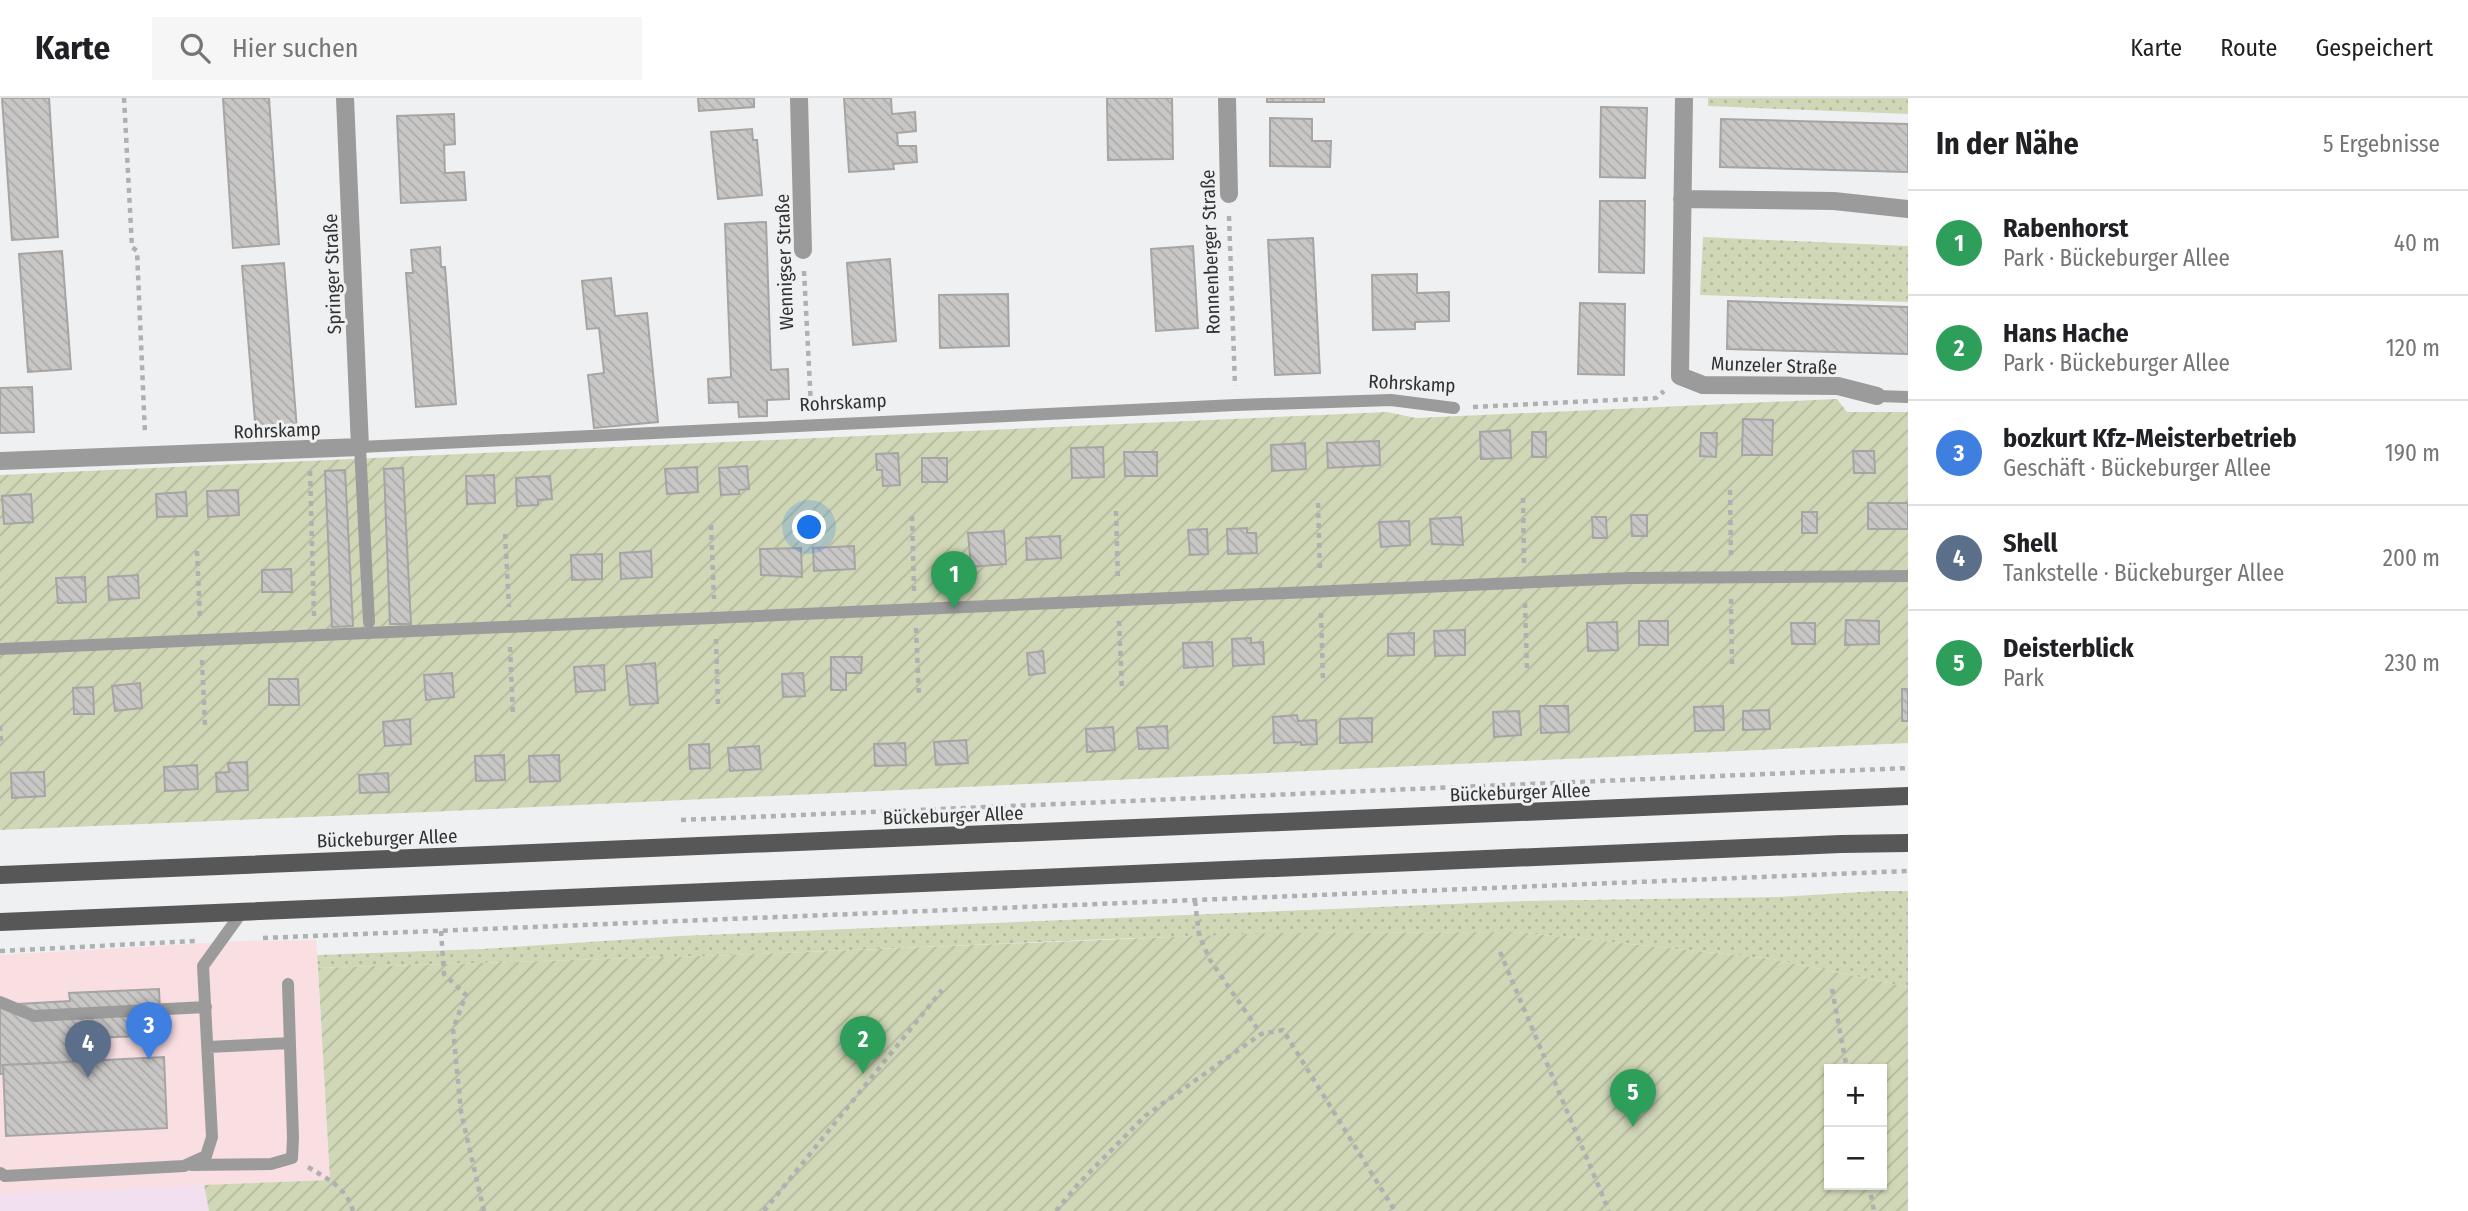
<!DOCTYPE html>
<html lang="de">
<head>
<meta charset="utf-8">
<style>
	body { margin:0; font-family:"Fira Sans Condensed",sans-serif; background:#f6f6f6; color:#202124 }
	.controls { position:absolute; right:21px; bottom:21px; display:grid; overflow:hidden; border-radius:0px; box-shadow:0 2px 5px #0004 }
	.controls button { width:63px; height:63px; display:grid; place-items:center; padding:0; border:0; border-bottom:2px solid #e0e0e0; background:#fff; color:#202124; font:35px sans-serif }
	.you { position:absolute; left:810px; top:430px; width:24px; height:24px; margin:-18px; border:5px solid #fff; border-radius:50%; background:#1a73e8; box-shadow:0 0 0 10px #1a73e833 }
	.badge { display:grid; place-items:center; width:46px; height:46px; border-radius:50%; background:#0b8043; color:#fff; font-size:23px; font-weight:700 }
	.pin { position:absolute; translate:-50% -58px; filter:drop-shadow(0 2px 4px #0008) }
	.pin::after { content:''; position:absolute; top:37px; width:24px; height:21px; background:inherit; clip-path:polygon(0 0,100% 0,50% 100%) }
	.list { margin:0; padding:0; list-style:none }
	h2 { display:flex; justify-content:space-between; align-items:center; height:91px; margin:0; padding:0 28px; font-size:30px }
	h2 small { font-size:23px; font-weight:400; color:#757577 }
	.list li { display:grid; grid-template-columns:46px 1fr auto; gap:21px; align-items:center; box-sizing:border-box; height:105px; padding:0 28px; border-top:2px solid #e0e0e0 }
	.list b { display:block; font-size:26px; white-space:nowrap }
	.list p { margin:0; font-size:23px; white-space:nowrap; color:#757577 }
	.list em { font-size:23px; font-style:normal; color:#757577 }
	.icon { flex:none; width:38px; height:38px; fill:none; stroke:currentColor; stroke-width:2; stroke-linecap:round; stroke-linejoin:round }
	.map { position:relative; flex:none; width:1908px; height:1113px; overflow:hidden }
	header { display:flex; align-items:center; gap:42px; box-sizing:border-box; height:98px; padding:0 35px; background:#fff; border-bottom:2px solid #e0e0e0 }
	header strong { font-size:33px }
	nav { display:flex; gap:38px; margin-inline-start:auto; font-size:24px }
	.search { width:490px; height:63px; background:#f6f6f6; display:flex; align-items:center; gap:18px; box-sizing:border-box; padding:0 24px; border-radius:0px; color:#757577; font-size:26px }
	main { display:flex }
	aside { flex:1; background:#fff }
	.map>svg:first-child { display:block }
</style>
</head>
<body>
<header>
<strong>Karte</strong>
<div class="search"><svg class="icon" aria-label="search" viewBox="0 0 24 24"><circle cx="10" cy="10" r="6"/><path d="M15 15l6 6"/></svg>Hier suchen</div>
<nav><a>Karte</a><a>Route</a><a>Gespeichert</a></nav>
</header>
<main>
<div class="map">
<svg width="1908" height="1113" viewBox="0 0 1908 1113">
	<defs>
		<pattern id="grass-dots" width="8" height="8" patternUnits="userSpaceOnUse" patternTransform="scale(1.75)"><rect width="8" height="8" fill="#d0d7b7"/><path d="M2 2h.1M6 6h.1" fill="none" stroke="#b3b99e" stroke-width="1.8" stroke-linecap="round"/></pattern>
		<pattern id="garden-furrows" width="10" height="10" patternUnits="userSpaceOnUse" patternTransform="scale(1.75)"><rect width="10" height="10" fill="#d0d7b7"/><path d="M-1 1l2-2M0 10L10 0M9 11l2-2" fill="none" stroke="#b3b99e"/></pattern>
		<pattern id="building-back-hatch" width="6" height="6" patternUnits="userSpaceOnUse" patternTransform="scale(1.75)"><rect width="6" height="6" fill="#c8c7c6"/><path d="M-1 5l2 2M0 0l6 6M5-1l2 2" fill="none" stroke="#acabab"/></pattern>
	</defs>
	<rect width="100%" height="100%" fill="#eff0f1"/>
	<path fill="#f9dee2" d="M 316,842 L 330,1082 L 0,1096 L 0,857 L 241,843 Z"/>
	<path fill="#f2dff0" d="M 204,1087 L 209,1113 L 0,1113 L 0,1096 Z"/>
	<path fill="url(#grass-dots)" d="M 1708,0 L 1908,0 L 1908,16 L 1708,8 Z
		M 1703,139 L 1908,148 L 1908,204 L 1700,197 Z
		M 1879,793 L 1908,793 L 1908,889 L 1772,861 L 1517,834 L 1314,835 L 1110,841 L 732,857 L 318,870 L 317,857 L 483,851 L 680,838 L 1525,803 L 1778,799 Z"/>
	<path fill="url(#garden-furrows)" fill-rule="evenodd" d="M 1837,301 L 1847,314 L 1908,314 L 1908,645 L 427,714 L 0,732 L 0,377 L 1387,314 L 1416,320 Z
		M 1517,834 L 1772,861 L 1908,889 L 1908,1113 L 209,1113 L 204,1087 L 330,1082 L 318,870 L 732,857 L 1271,835 ZM 1829,971 L 1882,971 L 1882,1087 L 1829,1087 Z"/>
	<path fill="url(#building-back-hatch)" stroke="#a6a5a4" stroke-width="2" d="M 2,0 L 49,0 L 58,139 L 12,142 Z
		M 223,0 L 269,0 L 279,146 L 233,150 Z
		M 698,0 L 754,0 L 754,9 L 699,13 Z
		M 844,0 L 891,0 L 892,16 L 915,14 L 916,33 L 897,35 L 898,48 L 916,48 L 917,64 L 893,66 L 894,71 L 849,74 Z
		M 1107,0 L 1172,0 L 1173,61 L 1108,62 Z
		M 1267,0 L 1324,0 L 1324,4 L 1267,4 Z
		M 1601,9 L 1647,10 L 1645,80 L 1600,79 Z
		M 454,16 L 455,46 L 444,47 L 445,75 L 464,74 L 466,102 L 401,105 L 397,18 Z
		M 1270,20 L 1312,21 L 1312,43 L 1331,43 L 1330,69 L 1270,68 Z
		M 1721,21 L 1908,26 L 1908,74 L 1720,69 Z
		M 752,31 L 753,42 L 757,42 L 762,97 L 718,101 L 711,34 Z
		M 1600,103 L 1645,103 L 1644,175 L 1599,174 Z
		M 766,124 L 771,272 L 788,271 L 789,301 L 767,302 L 767,318 L 739,319 L 738,304 L 709,305 L 708,281 L 731,279 L 725,126 Z
		M 1313,140 L 1320,275 L 1275,277 L 1268,142 Z
		M 1193,148 L 1198,230 L 1156,233 L 1151,151 Z
		M 440,149 L 441,169 L 445,169 L 456,306 L 416,309 L 406,175 L 413,175 L 411,152 Z
		M 62,153 L 71,271 L 28,274 L 19,156 Z
		M 890,161 L 896,243 L 853,247 L 847,165 Z
		M 284,165 L 297,332 L 256,335 L 242,168 Z
		M 1417,176 L 1417,195 L 1449,194 L 1449,223 L 1415,224 L 1415,231 L 1373,232 L 1372,177 Z
		M 611,180 L 615,218 L 647,215 L 658,324 L 594,330 L 588,277 L 604,275 L 599,230 L 587,231 L 582,183 Z
		M 1008,196 L 1009,248 L 940,250 L 939,197 Z
		M 1728,203 L 1908,209 L 1908,256 L 1727,251 Z
		M 1580,205 L 1625,206 L 1624,277 L 1578,276 Z
		M 32,289 L 34,334 L 0,335 L 0,290 Z
		M 1743,321 L 1773,322 L 1772,357 L 1742,357 Z
		M 1510,332 L 1511,360 L 1481,361 L 1480,334 Z
		M 1532,334 L 1546,334 L 1546,359 L 1532,359 Z
		M 1701,335 L 1717,335 L 1716,359 L 1700,358 Z
		M 1379,343 L 1380,367 L 1328,370 L 1327,345 Z
		M 1305,345 L 1306,371 L 1272,373 L 1271,347 Z
		M 1103,349 L 1104,379 L 1072,380 L 1071,350 Z
		M 1853,353 L 1874,353 L 1875,375 L 1854,375 Z
		M 1124,354 L 1157,354 L 1157,378 L 1125,378 Z
		M 898,355 L 900,387 L 883,388 L 882,372 L 877,372 L 876,356 Z
		M 922,360 L 947,360 L 947,384 L 922,384 Z
		M 747,368 L 749,391 L 739,392 L 739,396 L 721,397 L 719,370 Z
		M 697,369 L 698,394 L 667,396 L 665,371 Z
		M 403,370 L 411,526 L 390,526 L 384,371 Z
		M 345,372 L 353,528 L 332,529 L 325,373 Z
		M 494,377 L 495,405 L 467,406 L 466,378 Z
		M 550,378 L 552,401 L 538,402 L 538,407 L 517,408 L 516,380 Z
		M 238,392 L 239,417 L 208,419 L 207,393 Z
		M 186,394 L 187,418 L 157,419 L 156,396 Z
		M 31,396 L 33,424 L 4,426 L 2,398 Z
		M 1868,405 L 1908,405 L 1908,431 L 1868,431 Z
		M 1802,414 L 1817,414 L 1817,435 L 1802,435 Z
		M 1631,417 L 1647,417 L 1647,438 L 1632,438 Z
		M 1461,419 L 1463,447 L 1432,446 L 1430,421 Z
		M 1592,419 L 1606,419 L 1607,440 L 1593,440 Z
		M 1409,423 L 1410,447 L 1381,449 L 1379,424 Z
		M 1247,430 L 1247,435 L 1256,435 L 1257,455 L 1228,456 L 1227,431 Z
		M 1207,431 L 1208,456 L 1190,457 L 1188,432 Z
		M 1004,433 L 1006,466 L 971,469 L 968,435 Z
		M 1060,438 L 1061,460 L 1027,462 L 1026,440 Z
		M 854,448 L 855,471 L 814,473 L 813,450 Z
		M 801,450 L 802,479 L 761,477 L 760,451 Z
		M 651,453 L 652,479 L 621,481 L 620,455 Z
		M 602,456 L 602,481 L 572,482 L 571,457 Z
		M 291,471 L 292,494 L 262,494 L 262,472 Z
		M 138,477 L 139,500 L 109,502 L 108,479 Z
		M 85,479 L 86,504 L 58,505 L 56,480 Z
		M 1846,522 L 1879,523 L 1879,546 L 1845,547 Z
		M 1639,523 L 1668,523 L 1668,547 L 1639,547 Z
		M 1617,524 L 1618,552 L 1588,553 L 1587,525 Z
		M 1791,525 L 1815,525 L 1815,546 L 1792,546 Z
		M 1465,532 L 1465,557 L 1435,558 L 1434,533 Z
		M 1414,535 L 1414,557 L 1388,558 L 1388,536 Z
		M 1251,540 L 1251,545 L 1263,544 L 1264,566 L 1233,568 L 1232,541 Z
		M 1212,544 L 1213,568 L 1184,570 L 1183,545 Z
		M 1043,553 L 1045,575 L 1029,577 L 1027,555 Z
		M 831,559 L 862,559 L 861,575 L 846,575 L 846,592 L 831,592 Z
		M 655,565 L 658,605 L 630,607 L 626,568 Z
		M 604,567 L 605,592 L 576,594 L 574,569 Z
		M 452,575 L 454,599 L 426,602 L 424,577 Z
		M 803,575 L 805,598 L 783,599 L 782,576 Z
		M 269,581 L 298,581 L 299,607 L 269,607 Z
		M 140,585 L 142,610 L 115,613 L 112,588 Z
		M 93,589 L 94,616 L 74,616 L 73,590 Z
		M 1902,591 L 1908,591 L 1908,623 L 1902,623 Z
		M 1540,608 L 1568,608 L 1569,634 L 1541,635 Z
		M 1723,608 L 1724,632 L 1695,633 L 1694,609 Z
		M 1769,612 L 1770,631 L 1743,632 L 1743,613 Z
		M 1519,613 L 1521,637 L 1494,639 L 1493,614 Z
		M 1297,617 L 1298,623 L 1316,622 L 1317,646 L 1301,647 L 1301,644 L 1274,645 L 1273,619 Z
		M 1372,620 L 1372,644 L 1340,645 L 1340,621 Z
		M 410,621 L 411,646 L 385,648 L 383,624 Z
		M 1167,628 L 1168,650 L 1139,651 L 1137,630 Z
		M 1113,629 L 1115,652 L 1087,654 L 1086,631 Z
		M 966,642 L 968,665 L 936,667 L 934,644 Z
		M 905,645 L 906,667 L 875,668 L 874,646 Z
		M 709,646 L 710,670 L 690,671 L 689,647 Z
		M 759,648 L 761,671 L 730,673 L 728,650 Z
		M 504,657 L 505,682 L 476,683 L 475,658 Z
		M 559,657 L 560,683 L 530,684 L 529,658 Z
		M 247,664 L 248,692 L 217,694 L 216,675 L 229,674 L 228,665 Z
		M 197,667 L 198,691 L 165,693 L 164,669 Z
		M 44,674 L 45,698 L 12,700 L 11,675 Z
		M 388,675 L 389,694 L 360,695 L 359,677 Z
		M 159,891 L 161,937 L 72,941 L 73,964 L 3,967 L 3,976 L 0,976 L 0,907 L 70,903 L 69,895 Z
		M 164,959 L 167,1030 L 6,1038 L 3,967 Z"/>
	<g fill="none" stroke-linecap="round" stroke-linejoin="round">
		<path stroke="#afb0b1" stroke-width="4.5" stroke-dasharray="5 5" stroke-linecap="butt" d="M 124,0 L 132,149 L 137,153 L 145,336
			M 1229,118 L 1235,288
			M 804,173 L 811,308
			M 1473,309 L 1656,300 L 1664,293
			M 310,373 L 314,518
			M 1730,392 L 1731,461
			M 1523,400 L 1524,465
			M 1318,405 L 1320,475
			M 1116,413 L 1118,483
			M 912,418 L 914,493
			M 711,427 L 714,501
			M 505,436 L 509,509
			M 197,453 L 200,522
			M 1731,501 L 1732,566
			M 1525,505 L 1527,574
			M 1321,515 L 1323,584
			M 1119,523 L 1122,592
			M 916,530 L 919,599
			M 716,541 L 718,607
			M 510,549 L 513,617
			M 202,562 L 205,627
			M 0,628 L 1,643
			M 681,722 L 1908,670
			M 1195,803 L 1199,837 L 1210,862 L 1261,936
			M 441,833 L 444,876 L 466,897 L 453,931 L 461,1014 L 484,1113
			M 263,840 L 1908,773
			M 0,853 L 195,843
			M 1500,854 L 1609,1113
			M 1832,891 L 1847,971
			M 308,1069 C 329,1082 346,1089 353,1113
			M 1869,1087 L 1874,1113
			M 764,1113 L 942,892
			M 1056,1113 L 1080,1084 L 1145,1018 L 1261,936 L 1283,932 L 1395,1113"/>
		<path stroke="#9c9b9b" stroke-width="12" d="M 1877,298 L 1908,299
			M 369,524 L 360,349 L 1236,307 L 1391,302 L 1454,310
			M 0,551 L 1630,480 L 1908,478
			M 0,904 L 34,918 L 206,909
			M 208,949 L 290,945
			M 191,1067 L 271,1066 L 292,1060 L 293,1040 L 288,886
			M 0,1075 L 5,1078 L 184,1068 L 206,1058 L 212,1039 L 203,868 L 242,814"/>
		<path stroke="#9c9b9b" stroke-width="18" d="M 799,0 L 803,152
			M 1227,0 L 1229,96
			M 1684,0 L 1680,278 L 1703,287 L 1838,288 L 1877,298
			M 1682,101 L 1834,103 L 1908,111
			M 0,363 L 360,349 L 345,0"/>
		<path stroke="#585757" stroke-width="18" d="M 0,777 L 1908,698
			M 0,824 L 1841,746 L 1908,745"/>
	</g>
	<g text-anchor="middle" stroke-width="6" stroke-linejoin="round" paint-order="stroke">
		<g font-size="19" fill="#313131" stroke="#eff0f1">
			<text transform="translate(1210 154) rotate(-92)" y="7">Ronnenberger Straße</text>
			<text transform="translate(784 164) rotate(-92)" y="7">Wennigser Straße</text>
			<text transform="translate(332 176) rotate(-92)" y="7">Springer Straße</text>
			<text transform="translate(1774 267) rotate(2)" y="7">Munzeler Straße</text>
			<text transform="translate(1412 285) rotate(3)" y="7">Rohrskamp</text>
			<text transform="translate(843 304) rotate(-3)" y="7">Rohrskamp</text>
			<text transform="translate(277 332) rotate(-2)" y="7">Rohrskamp</text>
			<text transform="translate(1520 694) rotate(-2)" y="7">Bückeburger Allee</text>
			<text transform="translate(953 717) rotate(-2)" y="7">Bückeburger Allee</text>
			<text transform="translate(387 740) rotate(-2)" y="7">Bückeburger Allee</text>
		</g>
	</g>
</svg>
<div class="controls">
<button>+</button>
<button>−</button>
</div>
<div class="you"></div>
<div class="pin badge" style="left:954px;top:511px;background:#2e9e5b">1</div>
<div class="pin badge" style="left:863px;top:976px;background:#2e9e5b">2</div>
<div class="pin badge" style="left:149px;top:962px;background:#3f7fe0">3</div>
<div class="pin badge" style="left:88px;top:980px;background:#5c6f8a">4</div>
<div class="pin badge" style="left:1633px;top:1029px;background:#2e9e5b">5</div>
</div>
<aside>
<h2>In der Nähe<small>5 Ergebnisse</small></h2>
<ul class="list">
<li><span class="badge" style="background:#2e9e5b">1</span><div><b>Rabenhorst</b><p>Park · Bückeburger Allee</p></div><em>40 m</em></li>
<li><span class="badge" style="background:#2e9e5b">2</span><div><b>Hans Hache</b><p>Park · Bückeburger Allee</p></div><em>120 m</em></li>
<li><span class="badge" style="background:#3f7fe0">3</span><div><b>bozkurt Kfz-Meisterbetrieb</b><p>Geschäft · Bückeburger Allee</p></div><em>190 m</em></li>
<li><span class="badge" style="background:#5c6f8a">4</span><div><b>Shell</b><p>Tankstelle · Bückeburger Allee</p></div><em>200 m</em></li>
<li><span class="badge" style="background:#2e9e5b">5</span><div><b>Deisterblick</b><p>Park</p></div><em>230 m</em></li>
</ul>
</aside>
</main>
</body>
</html>
